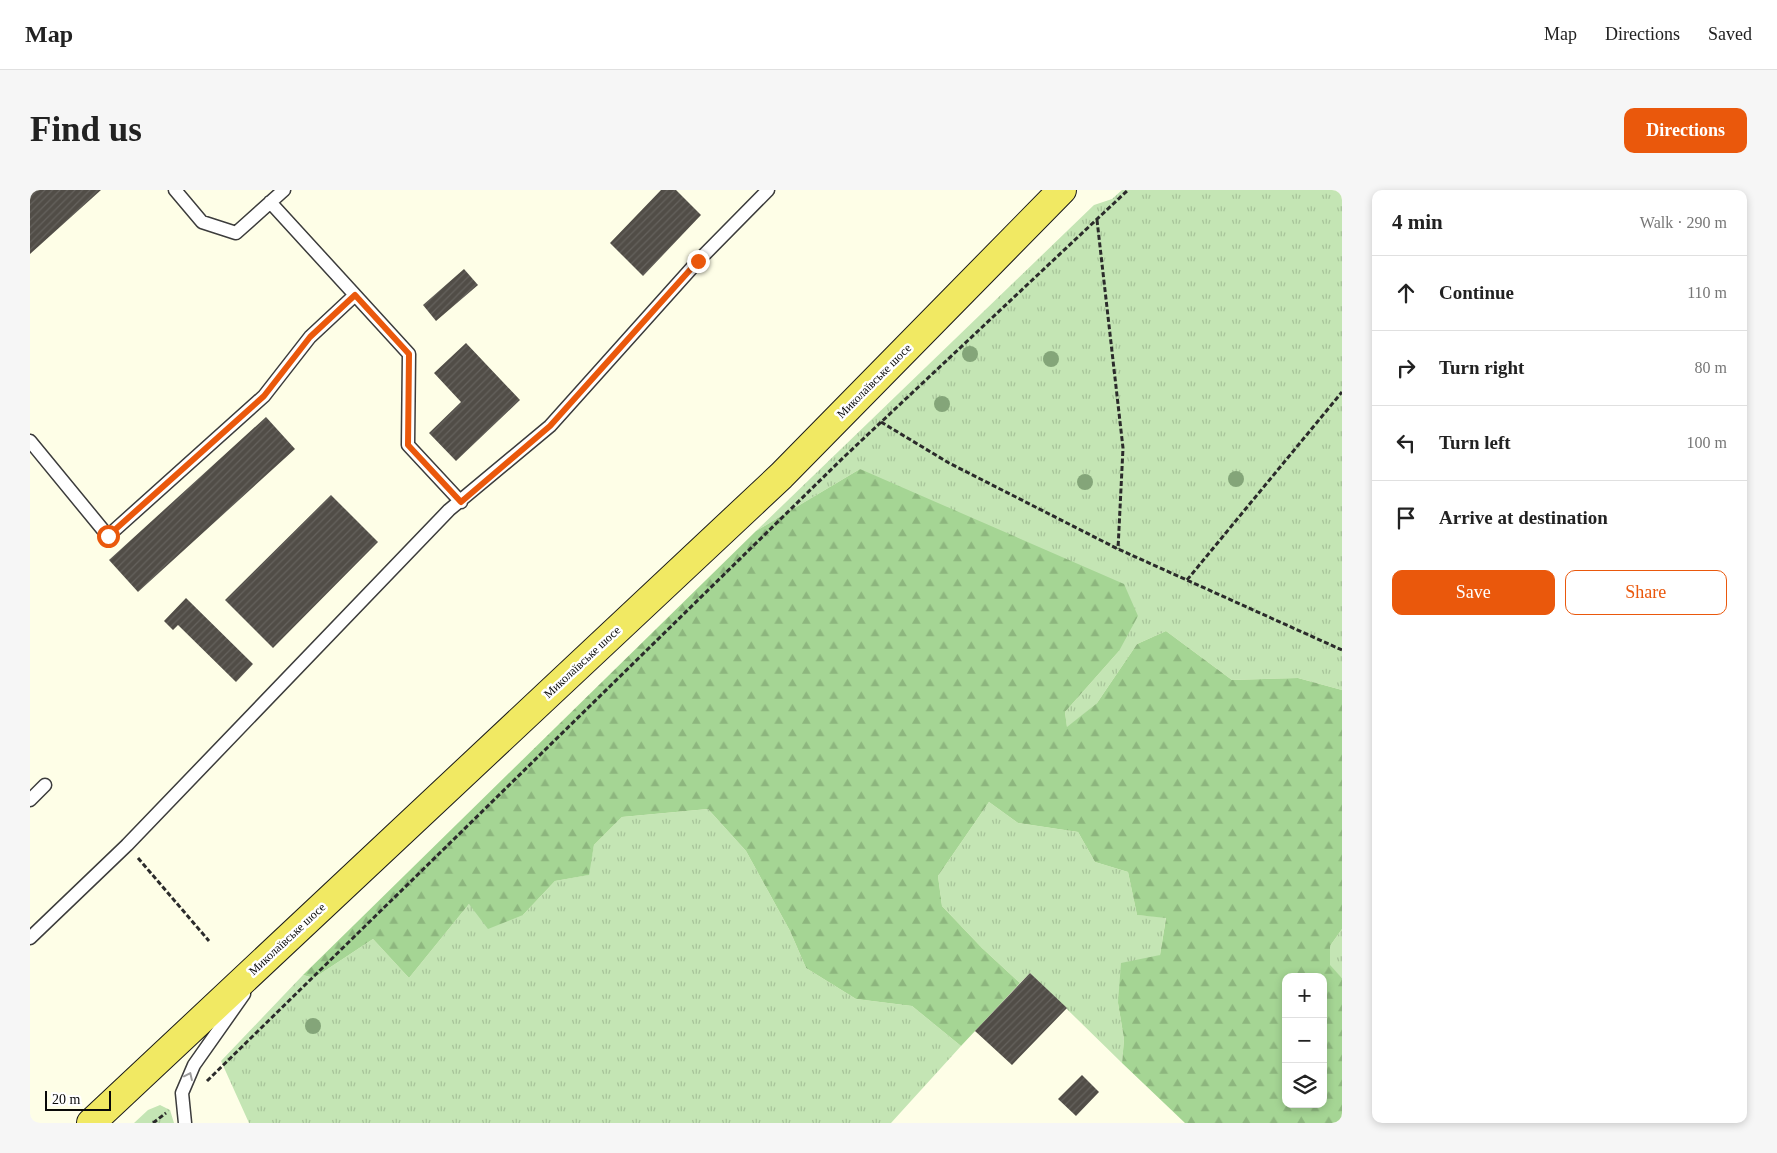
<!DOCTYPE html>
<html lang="en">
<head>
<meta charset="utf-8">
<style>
	body { margin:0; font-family:"Times New Roman",serif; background:#f6f6f6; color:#222 }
	.controls { position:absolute; right:15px; bottom:15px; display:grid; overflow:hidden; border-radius:10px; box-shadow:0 2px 8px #0003 }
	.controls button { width:45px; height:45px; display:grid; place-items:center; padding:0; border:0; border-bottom:1px solid #e0e0e0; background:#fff; color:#222; font:25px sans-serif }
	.scale { position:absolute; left:15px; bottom:12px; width:66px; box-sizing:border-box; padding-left:5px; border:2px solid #090909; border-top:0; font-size:14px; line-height:18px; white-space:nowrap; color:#090909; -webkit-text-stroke:4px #fff; paint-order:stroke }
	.stop { position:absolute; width:15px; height:15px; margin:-11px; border:4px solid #ea580c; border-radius:50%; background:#fff }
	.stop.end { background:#ea580c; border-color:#fff; box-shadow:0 1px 5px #0008 }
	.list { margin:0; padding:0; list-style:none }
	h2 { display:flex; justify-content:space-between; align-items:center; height:65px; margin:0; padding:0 20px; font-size:21px }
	h2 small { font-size:16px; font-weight:400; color:#767676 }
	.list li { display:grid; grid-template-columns:32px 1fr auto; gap:15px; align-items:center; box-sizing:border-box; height:75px; padding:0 20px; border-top:1px solid #e0e0e0 }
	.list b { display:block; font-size:19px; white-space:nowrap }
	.list em { font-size:16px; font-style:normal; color:#767676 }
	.actions { display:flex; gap:10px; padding:15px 20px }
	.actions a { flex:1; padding:11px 0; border:1px solid #ea580c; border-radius:10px; text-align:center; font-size:18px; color:#ea580c }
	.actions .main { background:#ea580c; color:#fff }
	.icon { flex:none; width:28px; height:28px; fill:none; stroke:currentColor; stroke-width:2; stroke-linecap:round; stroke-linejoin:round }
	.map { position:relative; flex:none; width:1312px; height:933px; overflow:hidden; border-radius:10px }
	header { display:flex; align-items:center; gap:30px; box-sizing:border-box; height:70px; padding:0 25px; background:#fff; border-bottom:1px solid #e0e0e0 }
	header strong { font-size:24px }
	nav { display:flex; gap:28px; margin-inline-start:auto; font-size:18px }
	.intro { display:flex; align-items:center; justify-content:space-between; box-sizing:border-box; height:120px; padding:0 30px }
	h1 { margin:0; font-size:35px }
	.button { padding:12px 22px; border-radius:10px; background:#ea580c; color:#fff; font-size:18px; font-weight:700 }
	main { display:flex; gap:30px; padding:0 30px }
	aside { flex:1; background:#fff; border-radius:10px; box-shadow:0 2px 8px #0003 }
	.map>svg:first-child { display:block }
</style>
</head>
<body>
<header>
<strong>Map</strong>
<nav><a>Map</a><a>Directions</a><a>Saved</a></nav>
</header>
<div class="intro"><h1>Find us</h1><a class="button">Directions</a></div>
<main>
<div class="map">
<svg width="1312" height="933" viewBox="0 0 1312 933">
	<defs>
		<pattern id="grass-tufts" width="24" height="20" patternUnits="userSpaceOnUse" patternTransform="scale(1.25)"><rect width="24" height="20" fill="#c4e5b4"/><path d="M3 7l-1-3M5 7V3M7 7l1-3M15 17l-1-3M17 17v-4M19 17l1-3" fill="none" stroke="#a7c399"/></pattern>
		<pattern id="forest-firs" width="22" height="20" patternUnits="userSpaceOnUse" patternTransform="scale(1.25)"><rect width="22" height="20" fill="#a5d594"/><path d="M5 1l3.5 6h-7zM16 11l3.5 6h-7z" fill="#8db67e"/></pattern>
		<pattern id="building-hatch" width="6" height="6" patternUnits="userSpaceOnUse" patternTransform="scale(1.25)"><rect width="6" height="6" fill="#514d47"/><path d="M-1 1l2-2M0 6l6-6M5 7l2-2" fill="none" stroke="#65625d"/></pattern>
	</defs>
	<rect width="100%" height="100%" fill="#fefee7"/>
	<path fill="url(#grass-tufts)" d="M 1092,0 L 1312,0 L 1312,500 L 1268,488 L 1202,490 L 1136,441 L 1107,454 L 1067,513 L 1037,538 L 1035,522 L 1089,461 L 830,279 L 726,341 L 1064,15 L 1082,9 Z
		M 959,612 L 988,633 L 1048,642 L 1065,672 L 1098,682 L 1107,725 L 1136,727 L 1130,765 L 1088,813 L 1094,849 L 1092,873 L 1000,783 L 990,793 L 952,758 L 912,716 L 908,686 Z
		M 678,619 L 716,661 L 760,741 L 776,778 L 826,809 L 882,816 L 931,856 L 861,933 L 219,933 L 191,871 L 273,785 L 284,788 L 343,749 L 379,788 L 439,714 L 493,725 L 525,691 L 558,685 L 564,655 L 592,627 Z
		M 1312,739 L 1312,788 L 1300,776 L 1300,756 Z
		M 130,915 L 140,920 L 144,933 L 104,933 L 118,920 Z"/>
	<path fill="url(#forest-firs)" fill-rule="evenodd" d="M 830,279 L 1094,394 L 1108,426 L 1089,461 L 1035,522 L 1037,537 L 1067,513 L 1107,454 L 1136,441 L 1202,490 L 1268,488 L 1312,500 L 1312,739 L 1300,756 L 1300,775 L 1312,788 L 1312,933 L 1155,933 L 1092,873 L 1094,849 L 1088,813 L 1091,773 L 1130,765 L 1136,728 L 1107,725 L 1098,682 L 1065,672 L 1048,642 L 988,633 L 959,612 L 908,686 L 912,716 L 952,758 L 990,793 L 931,856 L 882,816 L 826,809 L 776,778 L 760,741 L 716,661 L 678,619 L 592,627 L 564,655 L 559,685 L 525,691 L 493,725 L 458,739 L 439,714 L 379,788 L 343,749 L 284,788 L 273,785 L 726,341 ZM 1256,787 L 1293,787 L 1293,914 L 1256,914 Z"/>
	<path fill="url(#building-hatch)" d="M 0,0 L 71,0 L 0,64 Z
		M 631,0 L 646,0 L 671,25 L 613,86 L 580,53 Z
		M 434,79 L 448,95 L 406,131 L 393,115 Z
		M 436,153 L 490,210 L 426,271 L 399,243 L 431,212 L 404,183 Z
		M 236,227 L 265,259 L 108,402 L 79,370 Z
		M 301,305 L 348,352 L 243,458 L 195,410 Z
		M 156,408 L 223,474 L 206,492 L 148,435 L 143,440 L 134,431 Z
		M 1000,783 L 1037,818 L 982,875 L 945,841 Z
		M 1052,885 L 1069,902 L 1046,926 L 1028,909 Z"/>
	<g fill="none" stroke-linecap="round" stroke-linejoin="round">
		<g stroke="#3c3c3c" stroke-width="15">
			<path id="lane" d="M 145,0 L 172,32 L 206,43 L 254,0
				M 240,12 L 379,164 L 378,255 L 431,312
				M 0,251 L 78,346 L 234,206 L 280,147 L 325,105
				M 0,610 L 15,595
				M 0,748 L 97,655 L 419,320 L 520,236 L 668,71 L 738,0
				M 155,933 L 152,903 L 164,875 L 214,804"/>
		</g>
		<g stroke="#1a1a1a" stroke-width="30">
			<path id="primary" d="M 61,933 L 751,286 L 1032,0"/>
		</g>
		<path stroke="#2b2b2b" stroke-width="3" stroke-dasharray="5 2.5" stroke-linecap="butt" d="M 1067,30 L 1093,258 L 1088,359
			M 851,232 L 919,273 L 1088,359 L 1312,460
			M 1157,390 L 1312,202
			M 108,668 L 179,751
			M 177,891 L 815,266 L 1098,0
			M 123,933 L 136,923"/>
		<use href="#lane" stroke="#fff" stroke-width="12"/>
		<use href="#primary" stroke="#f1e963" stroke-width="28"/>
	</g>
	<g fill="#84a579">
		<circle cx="940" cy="164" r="8"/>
		<circle cx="1021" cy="169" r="8"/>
		<circle cx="912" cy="214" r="8"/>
		<circle cx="1206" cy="289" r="8"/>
		<circle cx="1055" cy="292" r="8"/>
		<circle cx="283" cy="836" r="8"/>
	</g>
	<defs><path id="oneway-chevron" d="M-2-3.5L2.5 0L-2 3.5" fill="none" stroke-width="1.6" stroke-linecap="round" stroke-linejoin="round" transform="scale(1.25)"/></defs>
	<use stroke="#9d9d9d" href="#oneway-chevron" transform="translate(159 886) rotate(-65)"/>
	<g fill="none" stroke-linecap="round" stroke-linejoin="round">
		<path stroke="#ea580c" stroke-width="6" d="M 78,346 L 234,206 L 280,147 L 325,105 L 379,164 L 378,255 L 431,312 L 520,236 L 668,71"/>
	</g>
	<g text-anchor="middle" stroke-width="5" stroke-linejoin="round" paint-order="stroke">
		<g font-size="12" fill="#090909" stroke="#fff">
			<text transform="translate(844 191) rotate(-45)" y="4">Миколаївське шосе</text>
			<text transform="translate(552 472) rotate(-43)" y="4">Миколаївське шосе</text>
			<text transform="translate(257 749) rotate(-43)" y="4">Миколаївське шосе</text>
		</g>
	</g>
</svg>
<div class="controls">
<button>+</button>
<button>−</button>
<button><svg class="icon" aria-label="layers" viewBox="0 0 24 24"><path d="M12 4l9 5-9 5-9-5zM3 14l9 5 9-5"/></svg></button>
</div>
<div class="scale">20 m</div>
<div class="stop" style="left:78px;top:346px"></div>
<div class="stop end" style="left:668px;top:71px"></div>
</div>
<aside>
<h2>4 min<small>Walk · 290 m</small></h2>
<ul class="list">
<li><svg class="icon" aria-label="ahead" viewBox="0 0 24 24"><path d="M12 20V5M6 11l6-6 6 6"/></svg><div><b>Continue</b></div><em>110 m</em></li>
<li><svg class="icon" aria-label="right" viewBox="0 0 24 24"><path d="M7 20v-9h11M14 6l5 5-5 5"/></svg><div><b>Turn right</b></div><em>80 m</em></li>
<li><svg class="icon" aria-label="left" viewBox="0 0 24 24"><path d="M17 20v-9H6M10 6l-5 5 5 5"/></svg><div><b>Turn left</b></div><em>100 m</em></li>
<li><svg class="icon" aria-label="arrive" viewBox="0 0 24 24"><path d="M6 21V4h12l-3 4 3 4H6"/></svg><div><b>Arrive at destination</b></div></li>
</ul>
<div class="actions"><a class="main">Save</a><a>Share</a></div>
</aside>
</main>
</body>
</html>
